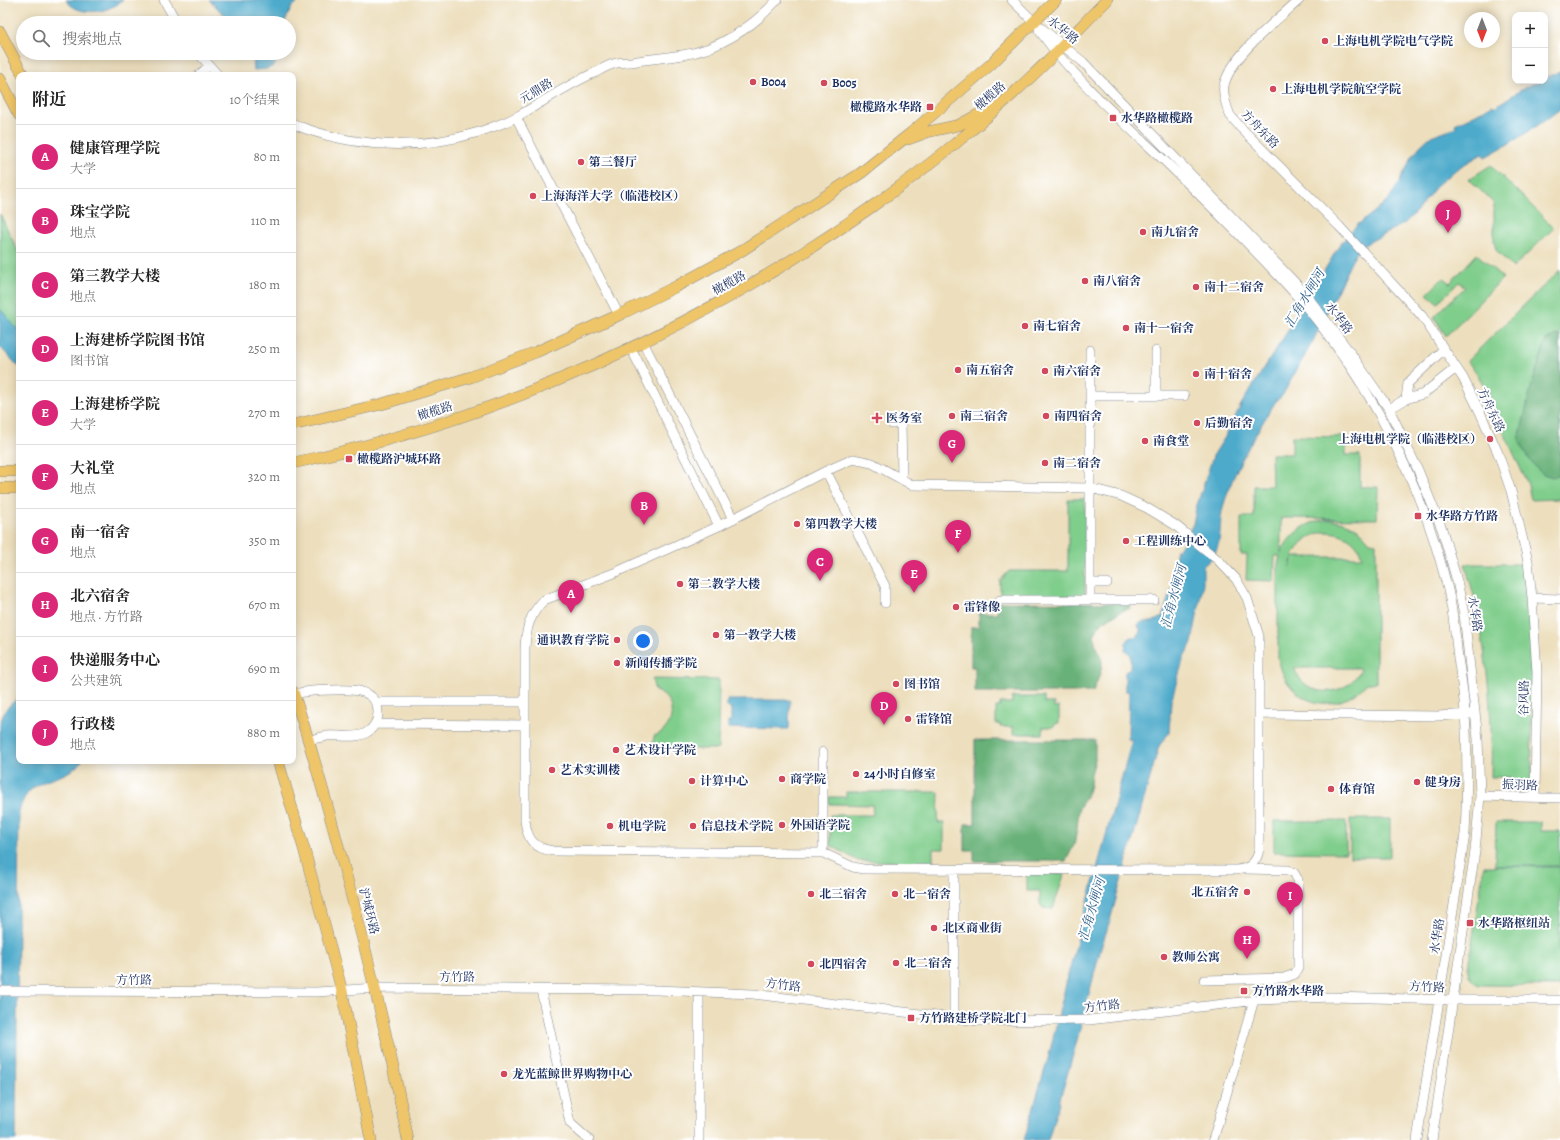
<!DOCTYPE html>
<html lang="zh">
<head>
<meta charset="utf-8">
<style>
	body { margin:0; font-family:Alegreya,"Noto Serif SC",serif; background:#f2f2f2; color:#222 }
	.controls { position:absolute; right:12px; top:12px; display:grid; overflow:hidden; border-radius:8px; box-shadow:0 2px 10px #0003 }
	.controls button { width:36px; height:36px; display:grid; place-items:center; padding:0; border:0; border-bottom:1px solid #e0e0e0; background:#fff; color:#222; font:20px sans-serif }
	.compass { position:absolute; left:1464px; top:12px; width:36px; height:36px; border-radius:50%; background:#fff; box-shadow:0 2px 10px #0003; rotate:180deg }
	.you { position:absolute; left:643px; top:641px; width:14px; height:14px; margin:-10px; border:3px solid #fff; border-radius:50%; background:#1a73e8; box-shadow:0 0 0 6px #1a73e833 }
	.badge { display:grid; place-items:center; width:26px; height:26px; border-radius:50%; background:#db2777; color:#fff; font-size:13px; font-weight:700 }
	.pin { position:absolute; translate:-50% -33px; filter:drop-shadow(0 1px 2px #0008) }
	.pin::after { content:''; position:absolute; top:21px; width:14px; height:12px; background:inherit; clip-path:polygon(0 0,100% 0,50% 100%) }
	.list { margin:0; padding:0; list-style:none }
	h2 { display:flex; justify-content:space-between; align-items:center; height:52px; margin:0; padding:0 16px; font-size:17px }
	h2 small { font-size:13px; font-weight:400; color:#767676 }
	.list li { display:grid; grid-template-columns:26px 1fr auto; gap:12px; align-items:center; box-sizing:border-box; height:64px; padding:0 16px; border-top:1px solid #e0e0e0 }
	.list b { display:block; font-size:15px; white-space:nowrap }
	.list p { margin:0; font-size:13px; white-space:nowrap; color:#767676 }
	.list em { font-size:13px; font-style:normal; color:#767676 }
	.icon { flex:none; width:22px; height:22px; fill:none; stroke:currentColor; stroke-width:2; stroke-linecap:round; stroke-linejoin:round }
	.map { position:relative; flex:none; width:1560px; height:1140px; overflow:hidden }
	.search { position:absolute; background:#fff; box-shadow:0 2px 10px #0003; left:16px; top:16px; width:280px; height:44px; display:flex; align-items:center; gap:10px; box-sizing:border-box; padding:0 14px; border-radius:22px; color:#767676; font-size:15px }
	.panel { position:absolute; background:#fff; box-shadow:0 2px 10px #0003; left:16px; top:72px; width:280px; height:692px; border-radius:8px }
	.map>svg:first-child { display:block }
</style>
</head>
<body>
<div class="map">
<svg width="1560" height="1140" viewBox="0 0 1560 1140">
	<rect width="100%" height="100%" fill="#fff"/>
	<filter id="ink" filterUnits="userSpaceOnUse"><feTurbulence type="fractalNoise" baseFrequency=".025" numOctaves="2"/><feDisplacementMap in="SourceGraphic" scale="8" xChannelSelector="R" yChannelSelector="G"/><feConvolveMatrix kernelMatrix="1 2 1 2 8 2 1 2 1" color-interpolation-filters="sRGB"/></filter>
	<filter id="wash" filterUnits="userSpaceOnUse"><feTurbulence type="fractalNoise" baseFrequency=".012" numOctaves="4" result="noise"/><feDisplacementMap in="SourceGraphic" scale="16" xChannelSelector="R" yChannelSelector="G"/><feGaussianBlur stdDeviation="0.9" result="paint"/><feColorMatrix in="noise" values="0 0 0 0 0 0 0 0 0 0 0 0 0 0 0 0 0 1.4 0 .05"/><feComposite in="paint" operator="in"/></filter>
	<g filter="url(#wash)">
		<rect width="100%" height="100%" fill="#eddfbd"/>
		<path fill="#80ce8c" stroke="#4e7e75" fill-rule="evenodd" d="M 1491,165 L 1554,228 L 1513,268 L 1496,250 L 1494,241 L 1494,204 L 1469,179 Z
			M 0,214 L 19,253 L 19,331 L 0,309 Z
			M 1477,254 L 1503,278 L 1446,336 L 1434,317 L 1465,287 L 1459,282 L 1438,303 L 1427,294 L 1443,278 L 1450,283 Z
			M 1560,270 L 1560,499 L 1531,500 L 1528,485 L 1497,417 L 1489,395 L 1476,372 L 1467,361 Z
			M 1292,436 L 1346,437 L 1346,455 L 1360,455 L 1360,487 L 1378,487 L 1377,519 L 1281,518 L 1281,553 C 1293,525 1326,510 1355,527 C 1361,531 1365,537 1370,542 L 1376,543 L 1376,683 L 1367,683 C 1346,708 1309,712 1288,683 C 1283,676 1280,667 1278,658 L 1278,564 L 1280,556 L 1275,556 L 1274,581 L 1246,580 L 1247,555 L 1241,555 L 1241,517 L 1254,517 L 1254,486 L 1272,486 L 1271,454 L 1292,454 ZM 1324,532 C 1342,532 1357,539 1362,557 L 1293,557 L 1290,567 C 1293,548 1306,536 1324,532 ZM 1294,668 L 1360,668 L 1361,669 C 1347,698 1306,700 1294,668 Z
			M 1068,499 L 1085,499 L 1085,596 L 1000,596 L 1000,581 L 1009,571 L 1068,571 Z
			M 1465,564 L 1525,564 L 1530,598 L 1532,783 L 1511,783 L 1510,777 L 1491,777 C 1493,720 1488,664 1477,609 C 1474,594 1469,579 1465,564 Z
			M 652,679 L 719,680 L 718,749 L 652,749 L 654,736 C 676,729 678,698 655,691 Z
			M 1012,697 L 1044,697 L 1044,703 L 1054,703 L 1054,708 L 1059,707 L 1059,723 L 1055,724 L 1054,727 L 1043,727 L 1043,734 L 1013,734 L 1013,727 L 1000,727 L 1000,724 L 996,724 L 996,707 L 1000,707 L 1000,703 L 1012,703 Z
			M 846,792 L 939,792 L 938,823 L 944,823 L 944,849 L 933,849 L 933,862 L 858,861 L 830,845 L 830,815 L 873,815 L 872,805 L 829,804 L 829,797 L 846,797 Z
			M 1350,819 L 1390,819 L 1390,857 L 1350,857 Z
			M 1274,821 L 1346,821 L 1346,853 L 1274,852 Z
			M 1496,822 L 1541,822 L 1541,831 L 1560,831 L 1560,866 L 1495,866 Z
			M 1484,866 L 1560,867 L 1560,986 L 1479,985 C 1471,981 1468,977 1468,968 Z
			M 1027,874 L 1063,874 L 1064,875 L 1053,909 L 1043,908 L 1040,904 L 1040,891 L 1027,891 Z"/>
		<path fill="#68b178" stroke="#42706b" d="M 1555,335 L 1560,336 L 1560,474 L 1553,477 L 1543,474 L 1534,466 L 1524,451 L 1519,439 L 1531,388 L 1546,340 Z
			M 998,602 L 1130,603 L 1130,608 C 1117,614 1090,623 1095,642 C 1097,649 1102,656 1102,663 C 1102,672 1096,683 1093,692 L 975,692 L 975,667 L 971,667 L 971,627 L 979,627 L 979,613 L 997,613 Z
			M 975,740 L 1095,740 L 1095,760 L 1091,774 L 1090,785 L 1087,795 L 1079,808 L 1077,829 L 1074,845 L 1066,861 L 974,861 L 974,850 L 965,850 L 965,824 L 975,824 Z"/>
		<path fill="#4daacb" stroke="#346c94" d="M 66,0 L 123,0 C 120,2 116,6 112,7 C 98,14 75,14 66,0 Z
			M 209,0 L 300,0 L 292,7 L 284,23 L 233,23 Z
			M 253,53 L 279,53 L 275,65 L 267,69 L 254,70 Z
			M 1560,71 L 1560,109 C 1536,128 1511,143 1485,157 L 1482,154 L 1458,168 L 1438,184 L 1417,211 L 1405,223 L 1362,246 L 1354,256 L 1313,341 L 1282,396 L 1276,401 C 1255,435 1234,468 1223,507 C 1217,530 1226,549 1203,566 L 1203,584 L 1192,643 L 1184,657 L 1171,701 L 1169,733 L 1159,746 L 1109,924 L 1101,948 L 1075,1048 L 1048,1140 L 1024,1140 L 1049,1055 L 1069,971 L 1132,740 L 1128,739 L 1129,691 L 1125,691 L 1125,672 L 1130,668 L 1131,654 L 1125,651 L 1126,643 L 1130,637 L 1135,637 L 1141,632 L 1138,625 L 1142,622 L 1152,622 L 1162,617 L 1173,584 L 1172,574 L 1177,549 L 1183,543 L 1193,524 L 1196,508 L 1213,456 L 1225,437 L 1242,403 L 1294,321 L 1339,246 L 1356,226 L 1373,213 L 1390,198 L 1402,177 L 1412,157 L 1420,146 L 1431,136 L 1456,127 L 1455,124 L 1472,116 L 1493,105 L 1495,107 C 1507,99 1531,81 1545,81 L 1545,78 Z
			M 0,309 L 19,331 L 19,367 L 0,347 Z
			M 19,697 L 19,761 L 82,761 C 61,786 30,772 19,811 L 16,1140 L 0,1140 L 0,723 L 6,709 Z
			M 727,700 L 790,700 L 789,729 L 728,728 L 728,722 L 731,722 L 731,708 L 727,707 Z"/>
	</g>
	<g filter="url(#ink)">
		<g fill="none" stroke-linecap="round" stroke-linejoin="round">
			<g stroke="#84878e" stroke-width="10">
				<path id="minor" d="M 164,0 L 177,23
					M 1012,0 L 1034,22 L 1083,62 L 1304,292 L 1352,355 L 1389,409 L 1418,470 L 1442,529 L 1457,581 L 1464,614 L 1478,739 L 1480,796 L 1475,851 L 1432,1140
					M 1299,0 C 1276,21 1232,55 1224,85 C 1222,93 1227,108 1230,115 C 1233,119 1237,123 1240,127 L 1339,226 L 1422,316 L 1463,378 L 1480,412 L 1498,453 L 1511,491 L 1528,561 L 1532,598 L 1537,672 L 1535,798
					M 1039,30 C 1075,80 1123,122 1168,164 C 1204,199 1241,236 1275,272 C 1357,358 1417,468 1446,582 C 1453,607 1455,632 1458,658 C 1461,676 1464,695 1465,714 C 1468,754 1467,794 1465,834 L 1417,1140
					M 198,53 L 218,75
					M 199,75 L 209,66
					M 516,117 L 619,315
					M 293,124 C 353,148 417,151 479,132 C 492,127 506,123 518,116 C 543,102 567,85 594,73 C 600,70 607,66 613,64 C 619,62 625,62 631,62 C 648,59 665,58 682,55 C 718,50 753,27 777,0
					M 643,342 L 733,519
					M 631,348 L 719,526
					M 1090,350 L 1090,600
					M 1090,396 L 1184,396
					M 1156,396 L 1156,351
					M 1406,399 L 1408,383 L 1444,349
					M 1389,409 L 1406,399 L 1423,394 L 1456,368
					M 892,424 L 901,423 L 902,479
					M 853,459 L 872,463 L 912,485 L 1090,488 L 1121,496 L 1147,508 L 1175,525 L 1218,560 L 1236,579 L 1247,598 L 1259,636 L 1259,848 C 1258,861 1250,869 1236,870 L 863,869 L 853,867 L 823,853 L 553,851 C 533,848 527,839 525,820 L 525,648 C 526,628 530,614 544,600 L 614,573 L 719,526 L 826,471 Z
					M 826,471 L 885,586 L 885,603
					M 1090,583 L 1107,583
					M 1532,598 L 1560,599
					M 1000,600 L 1154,600
					M 294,694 C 307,691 319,690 333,690 C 350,689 378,688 378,713 C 378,721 373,729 366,733 C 355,739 339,735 327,736 C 321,737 315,739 309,740
					M 375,702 L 524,702
					M 1260,714 L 1438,716 L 1470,714
					M 375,724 L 524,725
					M 1480,796 L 1560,798
					M 823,853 L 823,752
					M 954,870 L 954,1018
					M 1204,980 L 1284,978 L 1295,974 L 1298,968 L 1298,880 L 1294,873 L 1288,870 L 1245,869
					M 541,990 L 570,1123 L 589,1140
					M 0,991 L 317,992 L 375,988 L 657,990 L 753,994 L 979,1021 L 1089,1020 L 1258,1000 L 1330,997 L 1454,1000 L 1560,1000
					M 699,992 L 699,1140
					M 1213,1140 L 1254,1000"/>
			</g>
			<g stroke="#84878e" stroke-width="12">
				<path id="major" d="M 0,32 L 23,75
					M 0,79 L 19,115
					M 908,139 L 927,132 L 959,125 L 987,110
					M 293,425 L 382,404 L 471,377 L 536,352 L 619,315 L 677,286 L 741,251 L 861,173 L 911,133 L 990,65 L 1056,0
					M 293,463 C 500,419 697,330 870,208 C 901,186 932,163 962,138 C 986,118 1010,97 1033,75 C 1059,51 1082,25 1107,0
					M 0,471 L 19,471
					M 0,488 L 19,488
					M 293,692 C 312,748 327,804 342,860 C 367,953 390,1046 408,1140
					M 278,761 L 304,849 L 342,991 L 371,1140"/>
			</g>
			<use href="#minor" stroke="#fff" stroke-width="9"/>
			<use href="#major" stroke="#eec569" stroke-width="11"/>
		</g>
	</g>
	<g fill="#d1495b" stroke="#fff" stroke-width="1.5">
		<circle cx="1325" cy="41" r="4"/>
		<circle cx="753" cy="82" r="4"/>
		<circle cx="824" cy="83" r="4"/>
		<circle cx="1273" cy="89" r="4"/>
		<rect x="926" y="103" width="8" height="8" rx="2"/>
		<rect x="1109" y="114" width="8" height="8" rx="2"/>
		<circle cx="581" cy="162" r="4"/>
		<circle cx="533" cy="196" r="4"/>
		<circle cx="1143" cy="232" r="4"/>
		<circle cx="1085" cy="281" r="4"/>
		<circle cx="1196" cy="287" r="4"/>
		<circle cx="1025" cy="326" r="4"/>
		<circle cx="1126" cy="328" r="4"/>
		<circle cx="958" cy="370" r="4"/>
		<circle cx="1045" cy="371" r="4"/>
		<circle cx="1196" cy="374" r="4"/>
		<circle cx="952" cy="416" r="4"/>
		<circle cx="1046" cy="416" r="4"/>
		<path d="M875 412h4v4h4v4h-4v4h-4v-4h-4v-4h4z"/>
		<circle cx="1197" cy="423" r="4"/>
		<circle cx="1490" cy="439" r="4"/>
		<circle cx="1145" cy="441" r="4"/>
		<rect x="345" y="455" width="8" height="8" rx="2"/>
		<circle cx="1045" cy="463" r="4"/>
		<rect x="1414" y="512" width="8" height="8" rx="2"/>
		<circle cx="797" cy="524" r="4"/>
		<circle cx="1126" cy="541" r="4"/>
		<circle cx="680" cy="584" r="4"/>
		<circle cx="956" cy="607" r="4"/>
		<circle cx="716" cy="635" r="4"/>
		<circle cx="617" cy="640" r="4"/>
		<circle cx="617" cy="663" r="4"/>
		<circle cx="896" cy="684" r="4"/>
		<circle cx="908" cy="719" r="4"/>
		<circle cx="616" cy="750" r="4"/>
		<circle cx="552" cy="770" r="4"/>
		<circle cx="856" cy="774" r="4"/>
		<circle cx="782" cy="779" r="4"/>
		<circle cx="692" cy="781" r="4"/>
		<circle cx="1417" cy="782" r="4"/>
		<circle cx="1331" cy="789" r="4"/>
		<circle cx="782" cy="825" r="4"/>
		<circle cx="610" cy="826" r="4"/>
		<circle cx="693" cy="826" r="4"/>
		<circle cx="1247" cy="892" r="4"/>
		<circle cx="811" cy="894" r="4"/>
		<circle cx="895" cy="894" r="4"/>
		<rect x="1466" y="919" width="8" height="8" rx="2"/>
		<circle cx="934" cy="928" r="4"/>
		<circle cx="1164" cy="957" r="4"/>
		<circle cx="896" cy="963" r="4"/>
		<circle cx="811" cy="964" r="4"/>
		<rect x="1240" y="987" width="8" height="8" rx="2"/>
		<rect x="907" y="1014" width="8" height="8" rx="2"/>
		<circle cx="504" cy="1074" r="4"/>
	</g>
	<g text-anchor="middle" stroke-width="4" stroke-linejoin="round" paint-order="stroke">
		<g font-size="12" fill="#1b2f5e" stroke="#fff">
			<text transform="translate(1063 30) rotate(39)" y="4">水华路</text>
			<text transform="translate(536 91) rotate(-31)" y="4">元鼎路</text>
			<text transform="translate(990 96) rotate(-41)" y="4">橄榄路</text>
			<text transform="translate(1260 129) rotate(46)" y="4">方舟东路</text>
			<text transform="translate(729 283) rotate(-29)" y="4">橄榄路</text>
			<text transform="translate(1339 318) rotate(53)" y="4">水华路</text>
			<text transform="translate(1491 410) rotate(65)" y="4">方舟东路</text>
			<text transform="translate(435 411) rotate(-18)" y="4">橄榄路</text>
			<text transform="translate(1475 614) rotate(81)" y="4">水华路</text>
			<text transform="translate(1524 698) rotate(-89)" y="4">谷风路</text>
			<text transform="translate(1520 785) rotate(2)" y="4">振羽路</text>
			<text transform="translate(369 911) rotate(76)" y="4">沪城环路</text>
			<text transform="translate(1437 936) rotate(-81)" y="4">水华路</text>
			<text x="457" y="981">方竹路</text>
			<text x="134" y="984">方竹路</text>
			<text transform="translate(783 985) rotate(7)" y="4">方竹路</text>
			<text transform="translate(1427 987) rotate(2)" y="4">方竹路</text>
			<text transform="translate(1102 1006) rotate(-6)" y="4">方竹路</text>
		</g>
		<g font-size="12" font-weight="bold" fill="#1b2f5e" stroke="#fff" text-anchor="start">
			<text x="1333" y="45">上海电机学院电气学院</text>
			<text x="761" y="86">B004</text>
			<text x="832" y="87">B005</text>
			<text x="1281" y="93">上海电机学院航空学院</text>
			<text x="922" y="111" text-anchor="end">橄榄路水华路</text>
			<text x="1121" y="122">水华路橄榄路</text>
			<text x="589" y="166">第三餐厅</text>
			<text x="541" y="200">上海海洋大学（临港校区）</text>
			<text x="1151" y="236">南九宿舍</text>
			<text x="1093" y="285">南八宿舍</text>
			<text x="1204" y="291">南十二宿舍</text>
			<text x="1033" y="330">南七宿舍</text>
			<text x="1134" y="332">南十一宿舍</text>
			<text x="966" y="374">南五宿舍</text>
			<text x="1053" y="375">南六宿舍</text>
			<text x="1204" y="378">南十宿舍</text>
			<text x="960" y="420">南三宿舍</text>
			<text x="1054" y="420">南四宿舍</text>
			<text x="886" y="422">医务室</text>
			<text x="1205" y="427">后勤宿舍</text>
			<text x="1482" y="443" text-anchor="end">上海电机学院（临港校区）</text>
			<text x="1153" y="445">南食堂</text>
			<text x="357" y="463">橄榄路沪城环路</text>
			<text x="1053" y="467">南二宿舍</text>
			<text x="1426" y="520">水华路方竹路</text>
			<text x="805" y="528">第四教学大楼</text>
			<text x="1134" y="545">工程训练中心</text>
			<text x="688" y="588">第二教学大楼</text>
			<text x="964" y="611">雷锋像</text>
			<text x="724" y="639">第一教学大楼</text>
			<text x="609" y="644" text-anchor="end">通识教育学院</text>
			<text x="625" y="667">新闻传播学院</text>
			<text x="904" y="688">图书馆</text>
			<text x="916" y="723">雷锋馆</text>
			<text x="624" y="754">艺术设计学院</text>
			<text x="560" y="774">艺术实训楼</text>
			<text x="864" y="778">24小时自修室</text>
			<text x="790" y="783">商学院</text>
			<text x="700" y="785">计算中心</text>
			<text x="1425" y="786">健身房</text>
			<text x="1339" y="793">体育馆</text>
			<text x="790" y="829">外国语学院</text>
			<text x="618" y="830">机电学院</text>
			<text x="701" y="830">信息技术学院</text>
			<text x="1239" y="896" text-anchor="end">北五宿舍</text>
			<text x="819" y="898">北三宿舍</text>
			<text x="903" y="898">北一宿舍</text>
			<text x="1478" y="927">水华路枢纽站</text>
			<text x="942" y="932">北区商业街</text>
			<text x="1172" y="961">教师公寓</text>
			<text x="904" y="967">北二宿舍</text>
			<text x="819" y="968">北四宿舍</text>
			<text x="1252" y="995">方竹路水华路</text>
			<text x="919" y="1022">方竹路建桥学院北门</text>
			<text x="512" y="1078">龙光蓝鲸世界购物中心</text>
		</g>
		<g font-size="13" font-style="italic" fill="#2f608a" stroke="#fff">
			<text transform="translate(1304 298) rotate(-59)" y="5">汇角水闸河</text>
			<text transform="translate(1173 596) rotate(-75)" y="5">汇角水闸河</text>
			<text transform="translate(1091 909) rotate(-74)" y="5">汇角水闸河</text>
		</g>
	</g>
</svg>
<div class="controls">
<button>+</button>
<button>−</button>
</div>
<svg class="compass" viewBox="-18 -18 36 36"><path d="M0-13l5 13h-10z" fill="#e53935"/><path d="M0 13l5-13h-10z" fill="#767676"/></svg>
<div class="you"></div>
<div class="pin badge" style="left:571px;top:613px">A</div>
<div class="pin badge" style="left:644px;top:525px">B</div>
<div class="pin badge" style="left:820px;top:581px">C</div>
<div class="pin badge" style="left:884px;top:725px">D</div>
<div class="pin badge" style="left:914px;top:593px">E</div>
<div class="pin badge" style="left:958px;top:553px">F</div>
<div class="pin badge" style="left:952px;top:463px">G</div>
<div class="pin badge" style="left:1247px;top:959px">H</div>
<div class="pin badge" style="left:1290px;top:915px">I</div>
<div class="pin badge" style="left:1448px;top:233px">J</div>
<div class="search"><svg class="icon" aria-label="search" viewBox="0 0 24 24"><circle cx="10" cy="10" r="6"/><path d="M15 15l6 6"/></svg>搜索地点</div>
<section class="panel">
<h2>附近<small>10个结果</small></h2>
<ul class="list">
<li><span class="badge">A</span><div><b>健康管理学院</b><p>大学</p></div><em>80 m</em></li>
<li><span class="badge">B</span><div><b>珠宝学院</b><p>地点</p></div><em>110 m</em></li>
<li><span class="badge">C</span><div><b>第三教学大楼</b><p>地点</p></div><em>180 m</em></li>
<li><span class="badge">D</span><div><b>上海建桥学院图书馆</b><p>图书馆</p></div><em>250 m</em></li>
<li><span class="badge">E</span><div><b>上海建桥学院</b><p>大学</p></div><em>270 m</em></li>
<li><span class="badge">F</span><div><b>大礼堂</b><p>地点</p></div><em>320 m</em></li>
<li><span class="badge">G</span><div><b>南一宿舍</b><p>地点</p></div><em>350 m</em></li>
<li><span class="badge">H</span><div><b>北六宿舍</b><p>地点 · 方竹路</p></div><em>670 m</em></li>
<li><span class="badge">I</span><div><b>快递服务中心</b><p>公共建筑</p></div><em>690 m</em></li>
<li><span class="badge">J</span><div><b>行政楼</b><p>地点</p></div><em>880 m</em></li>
</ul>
</section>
</div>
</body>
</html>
